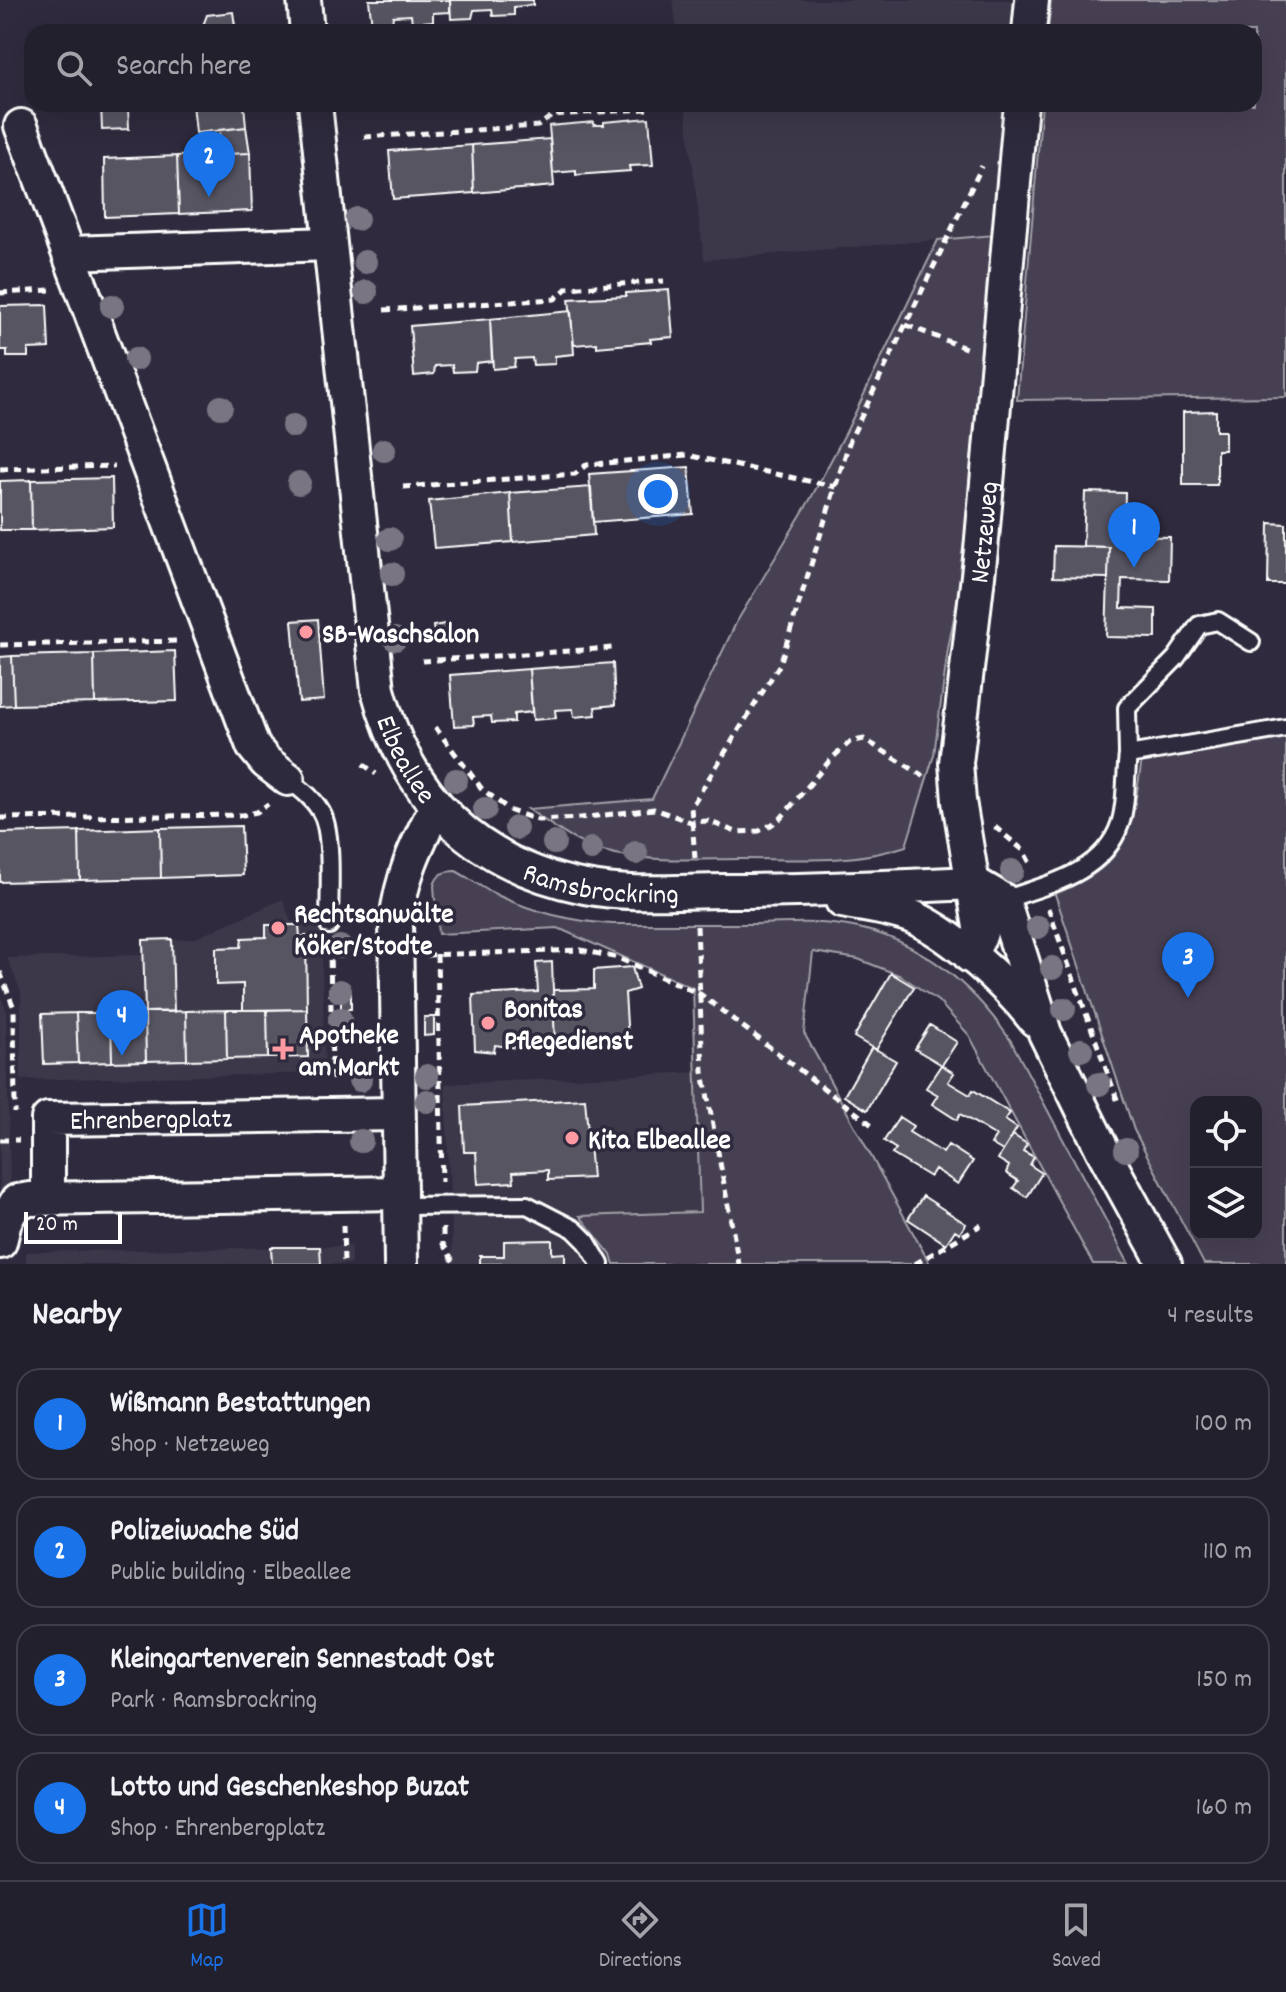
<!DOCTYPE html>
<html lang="en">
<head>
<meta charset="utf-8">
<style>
	body { margin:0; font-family:Dekko,sans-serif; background:#2b2836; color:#f1f3f6 }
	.controls { position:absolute; right:24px; bottom:24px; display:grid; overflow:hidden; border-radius:16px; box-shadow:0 8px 32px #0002 }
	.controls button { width:72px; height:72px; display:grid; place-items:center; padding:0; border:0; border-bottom:2px solid #403e4a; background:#23202e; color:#f1f3f6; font:40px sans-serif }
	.scale { position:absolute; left:24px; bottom:20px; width:98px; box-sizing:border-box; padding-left:8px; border:4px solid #fff; border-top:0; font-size:22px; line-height:28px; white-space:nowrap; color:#fff; -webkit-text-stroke:6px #2f2a3d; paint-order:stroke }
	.you { position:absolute; left:658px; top:494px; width:28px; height:28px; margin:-20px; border:6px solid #fff; border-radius:50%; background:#1a73e8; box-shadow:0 0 0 12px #1a73e833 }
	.badge { display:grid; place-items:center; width:52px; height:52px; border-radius:50%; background:#1a73e8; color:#fff; font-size:26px; font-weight:700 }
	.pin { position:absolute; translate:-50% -66px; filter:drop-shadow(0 2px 4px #0008) }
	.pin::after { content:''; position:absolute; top:42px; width:28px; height:24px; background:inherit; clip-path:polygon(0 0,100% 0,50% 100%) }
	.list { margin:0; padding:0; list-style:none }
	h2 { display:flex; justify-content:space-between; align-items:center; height:104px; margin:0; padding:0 32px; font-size:34px }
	h2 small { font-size:26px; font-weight:400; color:#a3a3aa }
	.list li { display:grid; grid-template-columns:52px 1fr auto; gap:24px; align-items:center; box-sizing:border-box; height:112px; margin:0 16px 16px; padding:0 16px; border:2px solid #403e4a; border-radius:24px }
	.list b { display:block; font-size:30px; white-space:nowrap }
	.list p { margin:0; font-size:26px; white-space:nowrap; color:#a3a3aa }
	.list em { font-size:26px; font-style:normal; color:#a3a3aa }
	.icon { flex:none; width:44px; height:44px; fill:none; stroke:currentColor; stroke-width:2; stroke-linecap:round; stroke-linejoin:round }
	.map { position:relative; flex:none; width:1286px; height:1264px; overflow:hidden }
	.search { position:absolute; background:#23202e; box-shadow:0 8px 32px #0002; left:24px; right:24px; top:24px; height:88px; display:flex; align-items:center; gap:20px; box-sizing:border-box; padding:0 28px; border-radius:24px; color:#a3a3aa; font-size:30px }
	.sheet { height:616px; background:#23202e }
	nav { display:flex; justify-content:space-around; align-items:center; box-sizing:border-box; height:112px; border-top:2px solid #403e4a; background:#23202e; font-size:22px; color:#a3a3aa }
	nav a { display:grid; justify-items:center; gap:4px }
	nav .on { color:#1a73e8 }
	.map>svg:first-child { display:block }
</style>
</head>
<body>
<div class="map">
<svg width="1286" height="1264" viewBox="0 0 1286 1264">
	<rect width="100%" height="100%" fill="#2f2a3d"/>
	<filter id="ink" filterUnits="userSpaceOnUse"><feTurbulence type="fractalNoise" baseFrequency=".0125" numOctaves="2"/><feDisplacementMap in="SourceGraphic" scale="16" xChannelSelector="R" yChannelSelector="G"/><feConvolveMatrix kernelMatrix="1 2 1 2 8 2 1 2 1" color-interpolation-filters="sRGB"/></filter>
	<g filter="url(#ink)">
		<path fill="#3c3749" d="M 673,0 L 1016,0 L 1013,32 L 677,32 Z
			M 685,104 L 1006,104 L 994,235 L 704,260 Z
			M 283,899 L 291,922 L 321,922 L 325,1073 L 21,1080 L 21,992 L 7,958 L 143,955 L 143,940 L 193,939 Z
			M 0,995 L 6,1009 L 10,1181 L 9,1191 L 0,1206 Z
			M 696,1072 L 700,1212 L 581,1216 L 611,1255 L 614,1264 L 453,1264 L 445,1084 Z
			M 351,1246 L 351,1264 L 26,1264 L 26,1252 Z"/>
		<path fill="#464152" stroke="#a2a0a8" stroke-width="2" fill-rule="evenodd" d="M 1051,0 L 1286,0 L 1286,397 L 1017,400 L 1042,104 L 1254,104 L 1254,32 L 1048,32 Z
			M 994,235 L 969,539 L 948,649 L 934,755 L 906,846 C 854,864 797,859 743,859 C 697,859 647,863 603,851 C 576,844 551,825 528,809 L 652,799 L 736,623 L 811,498 L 846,432 L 938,240 Z
			M 1286,734 L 1286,1264 L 1204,1264 L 1134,1130 L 1055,894 C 1130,864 1131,832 1142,759 ZM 1196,1102 L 1256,1102 L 1256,1234 L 1196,1234 Z
			M 456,871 C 467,877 478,885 489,891 C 528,911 568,921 612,924 C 659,924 706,924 753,924 C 779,924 807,921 833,924 C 909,931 969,979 1011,1041 L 1129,1264 L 1093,1264 L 969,1035 L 938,1001 L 901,976 L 858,959 L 813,952 L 804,1033 L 930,1264 L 614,1264 L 611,1255 L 580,1216 L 700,1212 L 693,988 L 558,928 L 438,934 L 434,886 C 437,874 444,871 456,871 Z"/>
		<path fill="#595564" stroke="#fff" stroke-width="2" d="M 369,0 L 450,0 L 450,12 L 433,13 L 433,21 L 412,23 L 411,15 L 393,16 L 392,24 L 372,26 Z
			M 450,0 L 533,0 L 533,5 L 514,7 L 514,15 L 493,16 L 492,9 L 474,10 L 472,18 L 451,19 Z
			M 233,12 L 235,26 L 201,31 L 207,15 Z
			M 235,27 L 236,32 L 190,32 L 201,31 Z
			M 101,104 L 128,104 L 129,129 L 102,130 Z
			M 193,104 L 244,104 L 246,127 L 196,133 Z
			M 649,118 L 653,165 L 629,166 L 630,171 L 576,175 L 576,171 L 553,173 L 549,126 L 594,122 L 594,125 L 604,125 L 604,122 Z
			M 246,127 L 250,153 L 223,154 L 219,130 Z
			M 550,139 L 554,186 L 474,193 L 472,145 Z
			M 472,145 L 474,193 L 393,199 L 389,151 Z
			M 250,153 L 252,211 L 179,214 L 177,156 Z
			M 177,156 L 179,214 L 105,217 L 104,159 Z
			M 669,290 L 673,337 L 650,339 L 651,342 L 597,347 L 597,343 L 574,345 L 569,299 L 626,296 L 626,293 Z
			M 47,305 L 49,348 L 28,349 L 28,357 L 7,357 L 7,350 L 0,350 L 0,306 Z
			M 571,311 L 574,354 L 555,356 L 555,364 L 533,365 L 532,358 L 515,359 L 514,367 L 493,369 L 490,319 Z
			M 490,319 L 492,361 L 476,363 L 475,371 L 453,372 L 452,365 L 435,366 L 434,374 L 414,376 L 410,326 Z
			M 1216,411 L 1216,431 L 1225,431 L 1225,450 L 1217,450 L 1217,485 L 1183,485 L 1183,412 Z
			M 689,467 L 693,514 L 593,522 L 589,474 Z
			M 112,478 L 113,527 L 32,530 L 31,480 Z
			M 31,480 L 32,530 L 0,530 L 0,481 Z
			M 591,487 L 594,535 L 513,542 L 510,493 Z
			M 1085,492 L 1125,493 L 1124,536 L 1170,537 L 1169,580 L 1122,579 L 1121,608 L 1156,609 L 1156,638 L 1106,637 L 1109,547 L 1083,546 Z
			M 510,493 L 513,542 L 434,548 L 429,501 Z
			M 1269,523 L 1286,524 L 1286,584 L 1268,584 Z
			M 1054,546 L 1109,547 L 1108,578 L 1053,577 Z
			M 318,619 L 324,700 L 299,702 L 292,621 Z
			M 445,624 L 447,639 L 435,640 L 433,626 Z
			M 175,651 L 177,701 L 95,703 L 94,654 Z
			M 94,654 L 95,703 L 14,705 L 12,656 Z
			M 12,656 L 14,705 L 0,706 L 0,657 Z
			M 613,663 L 615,705 L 595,707 L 596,715 L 574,717 L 573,709 L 555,710 L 556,718 L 533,720 L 529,669 Z
			M 529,669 L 532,712 L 514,714 L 514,722 L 492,723 L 491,716 L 473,717 L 474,725 L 454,726 L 450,675 Z
			M 241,826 L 243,875 L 161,878 L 160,828 Z
			M 160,828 L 161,878 L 80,880 L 79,831 Z
			M 79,831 L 80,880 L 0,882 L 0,833 Z
			M 266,925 L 299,925 L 300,937 L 306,936 L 307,1009 L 243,1010 L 243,984 L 216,985 L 216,948 L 241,947 L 242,938 L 266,937 Z
			M 172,939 L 174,1012 L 145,1012 L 143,940 Z
			M 552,962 L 555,1047 L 534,1045 L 533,1050 L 495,1045 L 494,1052 L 475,1050 L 473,995 L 538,992 L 536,963 Z
			M 632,967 L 638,989 L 625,993 L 628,1041 L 608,1040 L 608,1047 L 571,1042 L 569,1049 L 555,1047 L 553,990 L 594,989 L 594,970 Z
			M 891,973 L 914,987 L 876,1050 L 854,1037 Z
			M 341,991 L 351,991 L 351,1009 L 341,1009 Z
			M 307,1009 L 308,1057 L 268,1058 L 267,1010 Z
			M 226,1010 L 267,1010 L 268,1058 L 227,1059 Z
			M 226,1010 L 227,1059 L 187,1060 L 186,1011 Z
			M 186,1011 L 187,1060 L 146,1061 L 145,1012 Z
			M 145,1012 L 146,1061 L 112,1062 L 111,1013 Z
			M 76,1013 L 111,1013 L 112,1062 L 78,1063 Z
			M 76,1013 L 78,1063 L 44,1064 L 42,1014 Z
			M 424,1017 L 434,1017 L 434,1035 L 424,1036 Z
			M 930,1025 L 957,1042 L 942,1065 L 915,1049 Z
			M 872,1047 L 896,1061 L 867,1110 L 844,1096 Z
			M 941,1065 L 954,1073 L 948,1082 L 970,1095 L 973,1090 L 1010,1113 L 1005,1120 L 1017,1128 L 1003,1151 L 991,1144 L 996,1136 L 960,1114 L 957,1120 L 932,1104 L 938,1095 L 926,1088 Z
			M 585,1099 L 592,1178 L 548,1180 L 548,1170 L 513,1172 L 514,1182 L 478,1184 L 476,1152 L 464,1152 L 462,1106 Z
			M 899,1117 L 913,1126 L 909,1132 L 943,1153 L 948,1145 L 973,1161 L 958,1184 L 935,1169 L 930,1177 L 892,1154 L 896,1149 L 884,1141 Z
			M 1013,1135 L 1027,1144 L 1023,1151 L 1034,1157 L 1030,1165 L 1042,1173 L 1027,1197 L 1013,1188 L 1018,1181 L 1006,1173 L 1009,1166 L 998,1159 Z
			M 923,1196 L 966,1224 L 960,1233 L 955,1230 L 946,1244 L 908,1219 Z
			M 552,1240 L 552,1254 L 565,1253 L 565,1264 L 480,1264 L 480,1256 L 504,1256 L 504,1241 Z
			M 271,1247 L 320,1247 L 321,1264 L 272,1264 Z"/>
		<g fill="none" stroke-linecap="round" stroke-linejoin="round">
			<g stroke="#fff" stroke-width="22">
				<path id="lane" d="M 1128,755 L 1127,708 L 1176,658 L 1199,625 L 1218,621 L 1251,642
					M 288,779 C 301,789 316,800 323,816 C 333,839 329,898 329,925
					M 1003,900 C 1046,885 1103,874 1120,824 C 1127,804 1125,777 1128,755 L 1286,728
					M 400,1206 L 527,1205 L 574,1229 L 587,1242 L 600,1264"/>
			</g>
			<g stroke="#fff" stroke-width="38">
				<g id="street">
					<path d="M 304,0 L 307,32"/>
					<path d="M 1029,32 L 1032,0"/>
					<path id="s1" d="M 315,104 L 378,690 C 407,797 474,865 585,887 C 630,896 679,891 725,891 C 808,891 891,887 974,883 L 1003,900 L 1045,1033 L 1102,1149 L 1165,1264"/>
					<path d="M 21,126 L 253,746 L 266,762 L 288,779"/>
					<path d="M 70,253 L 329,244"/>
					<path d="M 842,901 C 866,906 892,908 915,918 C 954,936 1009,986 1035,1020"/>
					<path id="s2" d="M 970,956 L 981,933 L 959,801 L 956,763 L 981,550 L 1021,104"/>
					<path id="s3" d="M 48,1198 L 48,1119 L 398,1114"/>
					<path d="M 0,1242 L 5,1221 L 17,1201 L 30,1199 L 400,1193"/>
					<path d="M 401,1264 L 396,921 C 402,875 415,848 436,807"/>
				</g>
			</g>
			<path stroke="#fff" stroke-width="5" stroke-dasharray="8 6" stroke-linecap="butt" d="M 364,137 L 538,126 L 553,115 L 647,109
				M 0,293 L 50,290
				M 384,310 L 555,299 L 567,288 L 664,281
				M 906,325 L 968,349
				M 0,469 L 115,466
				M 403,487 L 575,474 L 586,465 L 687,455 L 836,487
				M 0,645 L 179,641
				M 422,661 L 613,648
				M 435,727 L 482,789 L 511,811 L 538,820 L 580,818 L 654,809 L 691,822 L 708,821 L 736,832 L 759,831 L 771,825 L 781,818 L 831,759 L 850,742 L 864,739 L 925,777
				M 363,764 L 376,774
				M 0,818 L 243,815 L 257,812 L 268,804
				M 995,827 L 1023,850 L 1031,865
				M 695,858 L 691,807 L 780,664 L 850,440 L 982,166
				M 1048,908 L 1118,1102
				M 697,926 L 703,1072 L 739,1264
				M 330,946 L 332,1072 L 334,1084
				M 437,954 L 442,1182
				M 426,955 L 581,950 L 618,958 L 700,994 L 872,1125
				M 0,972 L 14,1008 L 15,1113
				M 0,1140 L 19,1140
				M 343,1225 L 344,1264
				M 443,1228 L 443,1244 L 455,1264
				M 915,1264 L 981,1225"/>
			<use href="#lane" stroke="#2f2a3d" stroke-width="16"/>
			<use href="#street" stroke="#2f2a3d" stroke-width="32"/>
		</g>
		<g fill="#797582">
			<circle cx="357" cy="219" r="12"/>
			<circle cx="365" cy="262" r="12"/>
			<circle cx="366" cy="292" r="12"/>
			<circle cx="112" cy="306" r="12"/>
			<circle cx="136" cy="359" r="12"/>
			<circle cx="221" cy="407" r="12"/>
			<circle cx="293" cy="426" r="12"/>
			<circle cx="384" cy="450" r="12"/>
			<circle cx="299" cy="483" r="12"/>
			<circle cx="390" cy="539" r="12"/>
			<circle cx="392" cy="574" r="12"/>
			<circle cx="395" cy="639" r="12"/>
			<circle cx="456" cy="780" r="12"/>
			<circle cx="485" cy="809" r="12"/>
			<circle cx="516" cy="828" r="12"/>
			<circle cx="554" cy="843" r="12"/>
			<circle cx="591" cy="849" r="12"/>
			<circle cx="636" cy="853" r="12"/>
			<circle cx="1012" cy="871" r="12"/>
			<circle cx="1038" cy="927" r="12"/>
			<circle cx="340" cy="947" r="12"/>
			<circle cx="1052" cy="968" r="12"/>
			<circle cx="340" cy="991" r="12"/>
			<circle cx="1064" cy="1009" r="12"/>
			<circle cx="340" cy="1019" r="12"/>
			<circle cx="1081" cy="1050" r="12"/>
			<circle cx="427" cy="1076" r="12"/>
			<circle cx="360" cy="1080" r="12"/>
			<circle cx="1099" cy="1084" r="12"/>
			<circle cx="427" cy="1101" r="12"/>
			<circle cx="361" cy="1141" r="12"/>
			<circle cx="1126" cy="1150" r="12"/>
		</g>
	</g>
	<g fill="#ff9aa2" stroke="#2f2a3d" stroke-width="3">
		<circle cx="306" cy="632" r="8"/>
		<circle cx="278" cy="928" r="8"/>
		<circle cx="488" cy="1023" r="8"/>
		<path d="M279 1037h8v8h8v8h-8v8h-8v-8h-8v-8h8z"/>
		<circle cx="572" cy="1138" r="8"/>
	</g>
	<g text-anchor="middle" stroke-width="7" stroke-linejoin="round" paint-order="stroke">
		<g font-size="28" fill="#fff" stroke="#2f2a3d">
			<text dy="10" stroke="none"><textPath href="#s2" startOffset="430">Netzeweg</textPath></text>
			<text dy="10" stroke="none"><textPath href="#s1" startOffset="664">Elbeallee</textPath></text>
			<text dy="10" stroke="none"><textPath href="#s1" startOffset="908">Ramsbrockring</textPath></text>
			<text dy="10" stroke="none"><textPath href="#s3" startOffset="182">Ehrenbergplatz</textPath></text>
		</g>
		<g font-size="28" font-weight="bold" fill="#fff" stroke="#2f2a3d" text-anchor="start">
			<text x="322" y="642">SB-Waschsalon</text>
			<text x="294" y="922">Rechtsanwälte<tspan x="294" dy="32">Köker/Stodte</tspan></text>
			<text x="504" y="1017">Bonitas<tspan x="504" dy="32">Pflegedienst</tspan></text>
			<text x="299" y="1043">Apotheke<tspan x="299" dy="32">am Markt</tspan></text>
			<text x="588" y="1148">Kita Elbeallee</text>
		</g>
	</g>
</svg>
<div class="controls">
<button><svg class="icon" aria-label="locate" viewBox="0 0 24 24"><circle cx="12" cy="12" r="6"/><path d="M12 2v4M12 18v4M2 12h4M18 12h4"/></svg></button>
<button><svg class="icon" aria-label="layers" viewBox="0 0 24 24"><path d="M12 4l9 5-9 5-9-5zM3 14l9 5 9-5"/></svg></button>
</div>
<div class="scale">20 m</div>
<div class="you"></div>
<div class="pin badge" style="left:1134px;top:568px">1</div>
<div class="pin badge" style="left:209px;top:197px">2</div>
<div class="pin badge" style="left:1188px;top:998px">3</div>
<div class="pin badge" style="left:122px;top:1056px">4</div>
<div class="search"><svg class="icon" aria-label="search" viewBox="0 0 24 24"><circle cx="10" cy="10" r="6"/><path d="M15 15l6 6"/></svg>Search here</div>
</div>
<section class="sheet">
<h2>Nearby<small>4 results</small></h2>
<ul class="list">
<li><span class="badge">1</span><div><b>Wißmann Bestattungen</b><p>Shop · Netzeweg</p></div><em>100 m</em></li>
<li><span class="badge">2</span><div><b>Polizeiwache Süd</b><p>Public building · Elbeallee</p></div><em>110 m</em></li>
<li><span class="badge">3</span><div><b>Kleingartenverein Sennestadt Ost</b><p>Park · Ramsbrockring</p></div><em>150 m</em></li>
<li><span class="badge">4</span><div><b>Lotto und Geschenkeshop Buzat</b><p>Shop · Ehrenbergplatz</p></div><em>160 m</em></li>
</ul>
</section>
<nav>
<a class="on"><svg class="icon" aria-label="map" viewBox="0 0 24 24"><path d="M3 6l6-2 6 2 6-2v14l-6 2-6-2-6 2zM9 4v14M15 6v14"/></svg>Map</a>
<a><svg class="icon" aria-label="directions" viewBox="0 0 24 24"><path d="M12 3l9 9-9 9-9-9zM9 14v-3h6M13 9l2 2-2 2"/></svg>Directions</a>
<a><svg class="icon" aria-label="saved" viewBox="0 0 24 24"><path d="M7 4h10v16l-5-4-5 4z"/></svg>Saved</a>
</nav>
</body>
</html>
